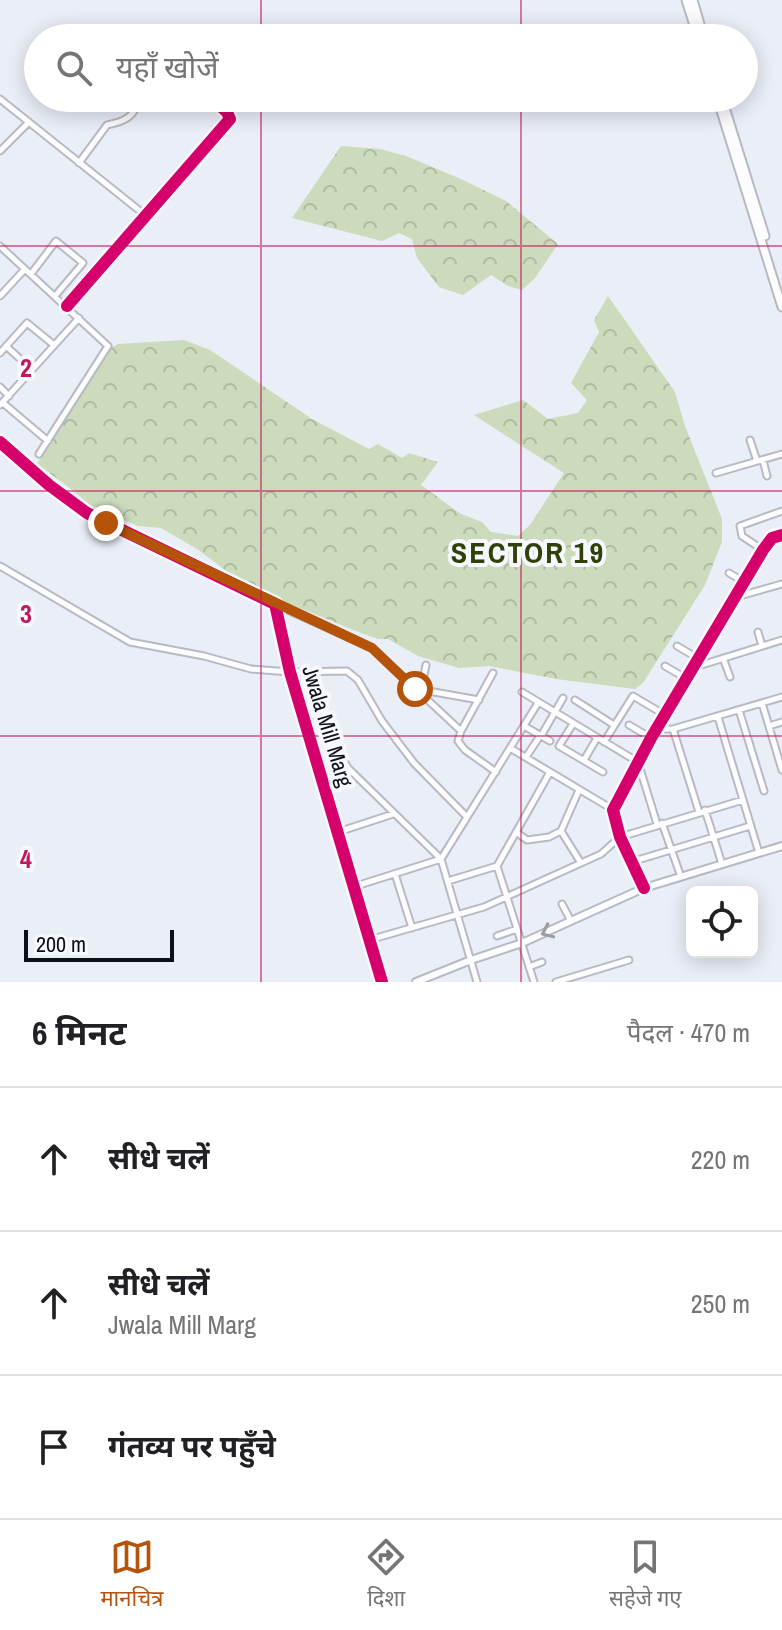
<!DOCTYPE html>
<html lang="hi">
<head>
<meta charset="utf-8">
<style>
	body { margin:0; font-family:"Archivo Narrow","Noto Sans Devanagari",sans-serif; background:#f6f6f6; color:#202124 }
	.controls { position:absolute; right:24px; bottom:24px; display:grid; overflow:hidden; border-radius:12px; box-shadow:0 4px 20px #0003 }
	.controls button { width:72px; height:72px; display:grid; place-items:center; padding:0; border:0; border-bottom:2px solid #e0e0e0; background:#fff; color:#202124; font:40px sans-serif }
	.scale { position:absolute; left:24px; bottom:20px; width:150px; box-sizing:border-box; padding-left:8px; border:4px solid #0c0f18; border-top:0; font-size:22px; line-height:28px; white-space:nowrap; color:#0c0f18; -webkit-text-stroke:6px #f6f8fe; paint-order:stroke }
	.stop { position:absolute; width:24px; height:24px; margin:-18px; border:6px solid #b45309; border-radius:50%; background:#fff }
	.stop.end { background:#b45309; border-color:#fff; box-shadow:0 2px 8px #0008 }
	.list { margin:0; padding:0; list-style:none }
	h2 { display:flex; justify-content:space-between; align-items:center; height:104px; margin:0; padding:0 32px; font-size:34px }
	h2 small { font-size:26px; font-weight:400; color:#757577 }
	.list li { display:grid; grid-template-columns:52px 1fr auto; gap:24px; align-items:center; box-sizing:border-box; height:144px; padding:0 32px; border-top:2px solid #e0e0e0 }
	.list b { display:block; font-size:30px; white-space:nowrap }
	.list p { margin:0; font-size:26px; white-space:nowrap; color:#757577 }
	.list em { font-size:26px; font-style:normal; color:#757577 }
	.icon { flex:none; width:44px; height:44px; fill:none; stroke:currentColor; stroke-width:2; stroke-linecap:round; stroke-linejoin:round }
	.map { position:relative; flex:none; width:782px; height:982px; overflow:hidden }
	.search { position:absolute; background:#fff; box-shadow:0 4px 20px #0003; left:24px; right:24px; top:24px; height:88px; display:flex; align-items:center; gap:20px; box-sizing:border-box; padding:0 28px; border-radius:44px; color:#757577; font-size:30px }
	.sheet { height:536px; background:#fff }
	nav { display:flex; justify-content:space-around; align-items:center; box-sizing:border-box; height:112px; border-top:2px solid #e0e0e0; background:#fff; font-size:22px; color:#757577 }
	nav a { display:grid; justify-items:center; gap:4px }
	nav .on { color:#b45309 }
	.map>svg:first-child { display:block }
</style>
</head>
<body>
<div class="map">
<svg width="782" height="982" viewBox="0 0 782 982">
	<defs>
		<pattern id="forest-crowns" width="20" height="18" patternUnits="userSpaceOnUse" patternTransform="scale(2)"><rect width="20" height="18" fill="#cbdbbc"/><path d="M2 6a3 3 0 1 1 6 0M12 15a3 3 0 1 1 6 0" fill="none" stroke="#adbba1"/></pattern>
	</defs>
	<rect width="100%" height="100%" fill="#eaeef7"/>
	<path fill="url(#forest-crowns)" d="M 341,146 L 380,149 L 406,156 L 461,179 L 506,201 L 558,244 L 535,278 L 522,290 L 508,286 L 491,275 L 463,295 L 439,287 L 417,258 L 412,239 L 399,233 L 382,241 L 292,218 Z
		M 608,296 L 675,392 L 685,426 L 722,519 L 722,542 L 705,585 L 643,683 L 635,689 L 556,679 L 489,666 L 459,668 L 418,656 L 388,639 L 378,639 L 356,631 L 288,603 L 268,591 L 252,590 L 197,549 L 161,528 L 138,526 L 89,505 L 74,491 L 37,464 L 111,348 L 118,344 L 184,340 L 210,350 L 312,419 L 369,449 L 378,444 L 402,458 L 409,453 L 438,462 L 421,485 L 461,514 L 482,522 L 491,532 L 518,536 L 530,525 L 564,473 L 474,415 L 523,400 L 548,419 L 578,413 L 587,400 L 571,383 L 599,332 L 594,320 Z"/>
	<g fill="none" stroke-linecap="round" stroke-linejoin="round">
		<g stroke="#b7bac4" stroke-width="9">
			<path id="minor" d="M 127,38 L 134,33 L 143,38
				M 0,99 L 145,215
				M 0,151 L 29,122
				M 79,163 L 107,125 C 122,122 138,117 136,98
				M 0,246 L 108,346 L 39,454
				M 31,274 L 56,241 L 83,263 L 55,296
				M 0,296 L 25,269
				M 67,306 L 230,119 L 227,112 L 211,98
				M 6,346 L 32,370
				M 0,353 L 27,323 L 54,345
				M 0,387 L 9,396
				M 3,403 L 48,441
				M 0,405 L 79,318
				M 750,440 L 757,461
				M 763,460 L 767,476
				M 716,473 L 782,454
				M 763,550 L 742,536 L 740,526 L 782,511
				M 0,566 L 130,642 L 204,656 L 251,669 L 290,672 L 347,671 L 358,680 L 382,721 L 414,763 L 467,817
				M 729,573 L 744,582
				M 736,597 L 782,584
				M 276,605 L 372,648 L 461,731
				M 758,632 L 762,646
				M 677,646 L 699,659
				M 723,658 L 730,677
				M 665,666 L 687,679
				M 695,667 L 782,640
				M 493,673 L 461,731 L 458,741 L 465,750 L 496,772
				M 417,689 L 479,700
				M 421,690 L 426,665
				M 522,692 L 638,762 L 657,824
				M 575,700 L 614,725
				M 762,703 L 782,770
				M 739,710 L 764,791
				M 303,714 L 319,716 L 348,768 L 441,859 L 477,982
				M 718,717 L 759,853
				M 573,724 L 559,746 L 603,772
				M 629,725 L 651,738
				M 524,726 L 550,741
				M 769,726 L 782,722
				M 658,729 L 673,729 L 782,697
				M 673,729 L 699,812
				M 541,736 L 563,698
				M 604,742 L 633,696 L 665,715
				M 510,748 L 612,809
				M 526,757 L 538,739
				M 584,760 L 597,738
				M 705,810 L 722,864
				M 662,823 L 681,877
				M 561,831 L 581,863
				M 338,832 L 393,814
				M 516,832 L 527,840 L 549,837 L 561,831 L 579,790
				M 631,862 L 750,826
				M 395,874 L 412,928
				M 448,881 L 497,866
				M 353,887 L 441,859 L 538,703
				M 644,888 L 620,837 L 613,810 L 651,738 L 763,550 L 772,538 L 782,535
				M 562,904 L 571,921
				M 497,936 L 517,929
				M 369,940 L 484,907 L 601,854 L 620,837 L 743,800
				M 529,967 L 542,962
				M 534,982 L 497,866 L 550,772
				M 556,982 L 629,960"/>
		</g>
		<g stroke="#b7bac4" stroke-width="10">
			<path id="tertiary" d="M 0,442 L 49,485 L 87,513 L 275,604 L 290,672 L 382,982
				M 416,982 L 471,960 L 522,943 L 644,888 L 782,846"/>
		</g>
		<g stroke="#b7bac4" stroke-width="11">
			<path id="secondary" d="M 686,0 L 698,38
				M 693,0 L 704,38
				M 717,98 L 782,307
				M 722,98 L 765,236"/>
		</g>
		<use href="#minor" stroke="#fcfcfe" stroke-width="5"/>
		<use href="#tertiary" stroke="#fcfcfe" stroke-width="6"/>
		<use href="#secondary" stroke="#fcfcfe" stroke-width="7"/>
		<g stroke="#f6f8fe" stroke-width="17">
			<path id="cycleway" d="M 67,306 L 230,119 L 227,112 L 211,98
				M 0,442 L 49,485 L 87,513 L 275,604 L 290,672 L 382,982
				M 644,888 L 620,837 L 613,810 L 651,738 L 763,550 L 772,538 L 782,535"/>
		</g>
		<use href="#cycleway" stroke="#d6006c" stroke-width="12"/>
	</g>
	<defs><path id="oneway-chevron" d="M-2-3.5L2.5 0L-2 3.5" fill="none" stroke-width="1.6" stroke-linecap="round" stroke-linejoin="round" transform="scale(2)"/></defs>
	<use stroke="#9c9da2" href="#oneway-chevron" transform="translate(547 932) rotate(156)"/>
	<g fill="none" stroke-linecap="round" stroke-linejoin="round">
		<path stroke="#b45309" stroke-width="10" d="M 106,523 L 372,648 L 415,689"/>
	</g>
	<path fill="none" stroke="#c2185b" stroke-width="2" stroke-opacity="0.55" d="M 261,0 L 261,38M 521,0 L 521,38M 261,98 L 261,982M 521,98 L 521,982M 0,246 L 782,246M 0,491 L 782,491M 0,736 L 782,736"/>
	<g text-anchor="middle" stroke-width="8" stroke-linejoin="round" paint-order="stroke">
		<g font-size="22" fill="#0c0f18" stroke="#f6f8fe">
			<text transform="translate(328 726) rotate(73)" y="8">Jwala Mill Marg</text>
		</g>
		<g font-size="30" font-weight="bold" letter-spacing="2" fill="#2f4009" stroke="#f6f8fe">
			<text x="528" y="563">SECTOR 19</text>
		</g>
	</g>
	<g font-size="26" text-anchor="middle" font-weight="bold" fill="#c2185b" stroke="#f6f8fe" stroke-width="8" stroke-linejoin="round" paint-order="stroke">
		<text x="26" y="377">2</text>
		<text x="26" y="623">3</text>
		<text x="26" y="868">4</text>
	</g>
</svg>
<div class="controls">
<button><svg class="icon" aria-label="locate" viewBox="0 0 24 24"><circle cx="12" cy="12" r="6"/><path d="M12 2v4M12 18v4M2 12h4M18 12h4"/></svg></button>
</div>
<div class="scale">200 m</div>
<div class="stop" style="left:415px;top:689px"></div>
<div class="stop end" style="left:106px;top:523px"></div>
<div class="search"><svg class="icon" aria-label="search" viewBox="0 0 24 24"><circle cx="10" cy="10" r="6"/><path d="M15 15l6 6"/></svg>यहाँ खोजें</div>
</div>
<section class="sheet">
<h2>6 मिनट<small>पैदल · 470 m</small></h2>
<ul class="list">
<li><svg class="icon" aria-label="ahead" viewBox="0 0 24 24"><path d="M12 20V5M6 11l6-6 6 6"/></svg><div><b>सीधे चलें</b></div><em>220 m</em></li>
<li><svg class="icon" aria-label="ahead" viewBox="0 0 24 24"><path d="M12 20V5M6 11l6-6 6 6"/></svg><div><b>सीधे चलें</b><p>Jwala Mill Marg</p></div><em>250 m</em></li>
<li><svg class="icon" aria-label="arrive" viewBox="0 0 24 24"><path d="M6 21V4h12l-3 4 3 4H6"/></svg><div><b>गंतव्य पर पहुँचे</b></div></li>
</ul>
</section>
<nav>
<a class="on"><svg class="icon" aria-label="map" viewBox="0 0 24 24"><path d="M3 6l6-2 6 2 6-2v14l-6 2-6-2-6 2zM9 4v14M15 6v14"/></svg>मानचित्र</a>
<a><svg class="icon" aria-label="directions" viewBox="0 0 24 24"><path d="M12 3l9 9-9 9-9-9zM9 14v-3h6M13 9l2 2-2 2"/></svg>दिशा</a>
<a><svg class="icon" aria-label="saved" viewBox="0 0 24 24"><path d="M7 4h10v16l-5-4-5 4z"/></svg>सहेजे गए</a>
</nav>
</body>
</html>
